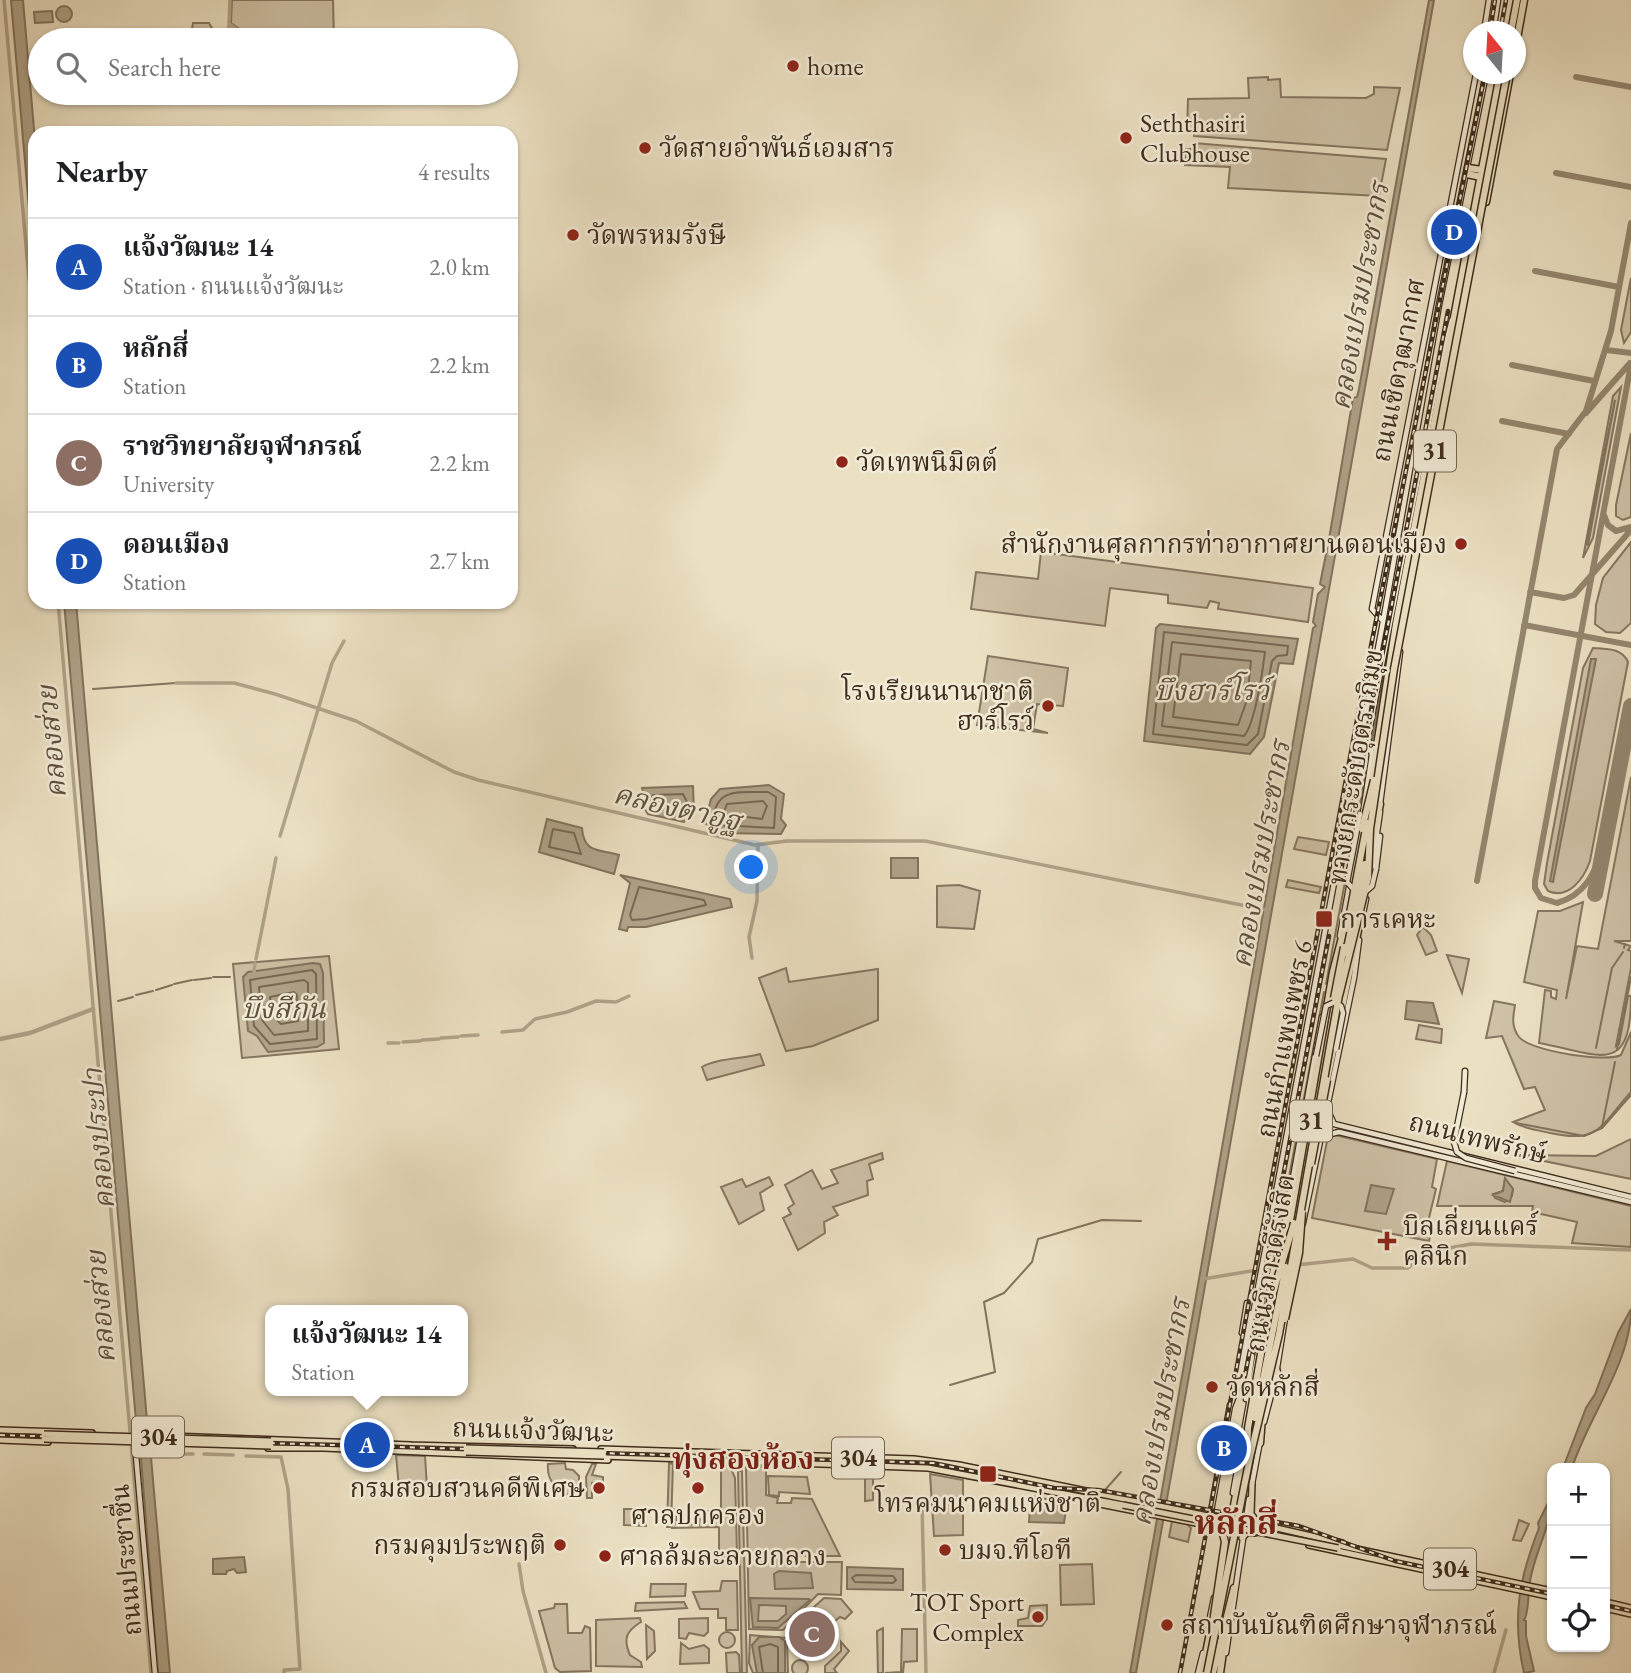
<!DOCTYPE html>
<html lang="en">
<head>
<meta charset="utf-8">
<style>
	body { margin:0; font-family:"EB Garamond","Noto Serif Thai",serif; background:#f6f6f6; color:#202124 }
	.controls { position:absolute; right:21px; bottom:21px; display:grid; overflow:hidden; border-radius:14px; box-shadow:0 2px 5px #0004 }
	.controls button { width:63px; height:63px; display:grid; place-items:center; padding:0; border:0; border-bottom:2px solid #e0e0e0; background:#fff; color:#202124; font:35px sans-serif }
	.compass { position:absolute; left:1463px; top:21px; width:63px; height:63px; border-radius:50%; background:#fff; box-shadow:0 2px 5px #0004; rotate:342deg }
	.you { position:absolute; left:752px; top:868px; width:24px; height:24px; margin:-18px; border:5px solid #fff; border-radius:50%; background:#1a73e8; box-shadow:0 0 0 10px #1a73e833 }
	.badge { display:grid; place-items:center; width:46px; height:46px; border-radius:50%; background:#7c3aed; color:#fff; font-size:23px; font-weight:700 }
	.pin { position:absolute; translate:-50% -50%; border:4px solid #fff; box-shadow:0 2px 7px #0006 }
	.popup { position:absolute; left:265px; top:1305px; width:203px; height:91px; box-sizing:border-box; display:grid; place-content:center; border-radius:14px; background:#fff; filter:drop-shadow(0 2px 5px #0005); font-size:23px; white-space:nowrap; color:#757577 }
	.popup b { font-size:26px; color:#202124 }
	.popup::after { content:''; position:absolute; left:50%; top:100%; margin-left:-14px; border:14px solid transparent; border-top-color:#fff }
	.list { margin:0; padding:0; list-style:none }
	h2 { display:flex; justify-content:space-between; align-items:center; height:91px; margin:0; padding:0 28px; font-size:30px }
	h2 small { font-size:23px; font-weight:400; color:#757577 }
	.list li { display:grid; grid-template-columns:46px 1fr auto; gap:21px; align-items:center; box-sizing:border-box; height:98px; padding:0 28px; border-top:2px solid #e0e0e0 }
	.list b { display:block; font-size:26px; white-space:nowrap }
	.list p { margin:0; font-size:23px; white-space:nowrap; color:#757577 }
	.list em { font-size:23px; font-style:normal; color:#757577 }
	.icon { flex:none; width:38px; height:38px; fill:none; stroke:currentColor; stroke-width:2; stroke-linecap:round; stroke-linejoin:round }
	.map { position:relative; flex:none; width:1631px; height:1673px; overflow:hidden }
	.search { position:absolute; background:#fff; box-shadow:0 2px 5px #0004; left:28px; top:28px; width:490px; height:77px; display:flex; align-items:center; gap:18px; box-sizing:border-box; padding:0 24px; border-radius:38px; color:#757577; font-size:26px }
	.panel { position:absolute; background:#fff; box-shadow:0 2px 5px #0004; left:28px; top:126px; width:490px; height:483px; border-radius:21px }
	.map>svg:first-child { display:block }
</style>
</head>
<body>
<div class="map">
<svg width="1631" height="1673" viewBox="0 0 1631 1673">
	<rect width="100%" height="100%" fill="#ebe0c2"/>
	<filter id="stains"><feTurbulence type="fractalNoise" baseFrequency=".00286" numOctaves="4"/><feColorMatrix values="0 0 0 0 .2 0 0 0 0 .09 0 0 0 0 .02 0 0 0 .5 -.17"/></filter>
	<radialGradient id="worn" r=".72"><stop offset=".6" stop-color="#630" stop-opacity="0"/><stop offset="1" stop-color="#630" stop-opacity=".3"/></radialGradient>
	<path fill="#cec1a6" stroke="#867660" stroke-width="2" fill-rule="evenodd" d="M 232,0 L 333,0 L 334,40 L 255,40 L 231,23 Z
		M 193,23 L 209,23 L 219,40 L 190,40 Z
		M 1268,77 L 1268,80 L 1280,79 L 1281,97 L 1366,98 L 1374,94 L 1374,87 L 1400,88 L 1387,150 L 1194,136 L 1194,132 L 1187,132 L 1188,99 L 1249,98 L 1248,78 Z
		M 1193,143 L 1386,159 L 1379,196 L 1228,188 L 1230,167 L 1185,165 L 1186,149 L 1193,149 Z
		M 1631,278 L 1631,332 L 1624,343 L 1621,330 Z
		M 1621,387 L 1593,538 L 1583,558 L 1613,396 Z
		M 1631,433 L 1631,517 L 1623,520 L 1616,516 L 1616,505 Z
		M 1631,542 L 1631,623 L 1620,633 L 1606,632 L 1595,624 L 1596,605 L 1603,578 Z
		M 1041,552 L 1313,588 L 1308,622 L 1218,609 L 1219,603 L 1210,601 L 1207,608 L 1168,603 L 1168,595 L 1110,588 L 1105,626 L 971,609 L 976,572 L 1038,579 Z
		M 1593,648 C 1607,649 1622,648 1628,662 L 1590,861 C 1584,878 1569,900 1548,891 L 1544,884 L 1547,863 L 1583,668 Z
		M 988,656 L 1068,668 L 1063,706 L 1037,704 L 1033,729 L 1048,733 L 977,725 Z
		M 1631,777 L 1631,941 L 1614,941 L 1631,946 L 1628,950 L 1631,951 L 1631,968 L 1616,1046 L 1619,1044 L 1628,996 L 1631,996 C 1631,1078 1599,1054 1539,1043 L 1545,990 L 1551,991 L 1551,997 L 1556,999 L 1557,990 L 1524,982 L 1538,911 L 1560,911 L 1583,902 L 1566,999 L 1577,946 L 1598,949 Z
		M 1298,837 L 1329,842 L 1326,855 L 1294,849 Z
		M 1288,880 L 1321,887 L 1319,893 L 1286,887 Z
		M 959,885 L 980,891 L 974,929 L 937,927 L 937,886 Z
		M 1423,927 L 1431,935 L 1437,951 L 1426,955 L 1417,935 Z
		M 1447,955 L 1469,959 L 1462,993 Z
		M 329,956 L 339,1049 L 242,1058 L 233,964 Z
		M 786,968 L 789,982 L 878,969 L 878,1020 L 813,1046 L 786,1051 L 759,978 Z
		M 1494,1001 L 1515,1005 C 1513,1016 1511,1027 1519,1037 C 1530,1051 1606,1063 1621,1055 L 1631,1032 L 1631,1092 C 1600,1126 1600,1144 1550,1133 C 1538,1130 1524,1129 1513,1122 L 1545,1110 L 1535,1087 L 1524,1089 L 1502,1036 L 1486,1038 Z
		M 1419,1025 L 1442,1029 L 1441,1043 L 1416,1039 Z
		M 760,1054 L 764,1065 L 707,1080 L 702,1067 C 718,1058 742,1059 760,1054 Z
		M 1342,1128 L 1457,1154 L 1456,1157 L 1341,1131 Z
		M 1335,1135 L 1437,1159 L 1432,1187 L 1436,1189 L 1428,1222 L 1433,1223 L 1429,1241 L 1312,1218 L 1327,1141 Z
		M 1631,1139 L 1631,1179 L 1515,1155 L 1596,1156 Z
		M 882,1153 L 883,1159 L 869,1164 L 873,1179 L 867,1181 L 868,1195 L 833,1207 L 838,1215 L 824,1222 L 825,1233 L 798,1250 L 783,1218 L 791,1214 L 788,1208 L 794,1204 L 785,1185 L 812,1170 L 822,1189 L 838,1183 L 831,1170 Z
		M 1447,1161 L 1631,1206 L 1631,1247 L 1572,1243 L 1577,1222 L 1532,1212 L 1533,1206 L 1437,1206 ZM 1505,1179 L 1513,1189 L 1512,1196 L 1505,1202 L 1495,1198 L 1493,1194 L 1503,1191 Z
		M 769,1177 L 773,1185 L 760,1193 L 764,1210 L 739,1224 L 721,1187 L 742,1179 L 746,1187 Z
		M 396,1455 L 425,1456 L 427,1487 L 399,1488 Z
		M 565,1463 L 566,1469 L 573,1470 L 579,1476 L 579,1498 C 561,1495 546,1483 548,1464 Z
		M 669,1463 L 673,1464 L 671,1527 L 667,1527 Z
		M 592,1464 L 596,1464 L 592,1475 L 603,1477 L 603,1482 L 592,1483 L 592,1498 L 587,1498 L 586,1477 Z
		M 721,1466 L 730,1466 L 735,1478 L 737,1553 L 719,1558 L 719,1527 L 672,1528 L 673,1509 L 676,1510 L 676,1524 L 699,1525 L 700,1511 L 721,1511 Z
		M 746,1467 L 766,1467 L 766,1495 L 778,1498 L 777,1503 L 791,1503 L 792,1498 L 812,1499 L 840,1556 L 780,1556 L 780,1562 L 842,1562 L 841,1595 L 818,1594 L 783,1630 L 749,1629 Z
		M 738,1471 L 742,1471 L 747,1673 L 742,1673 Z
		M 930,1474 L 963,1480 L 963,1535 L 934,1536 Z
		M 873,1475 L 873,1500 L 865,1501 L 865,1476 Z
		M 768,1476 L 807,1477 L 810,1494 L 779,1492 L 779,1496 L 769,1495 Z
		M 645,1509 L 646,1526 L 624,1525 L 624,1509 Z
		M 1519,1520 L 1529,1524 L 1521,1541 L 1513,1540 Z
		M 1172,1521 L 1187,1524 L 1191,1528 L 1188,1542 L 1169,1537 Z
		M 1092,1564 L 1094,1604 L 1061,1605 L 1060,1565 Z
		M 722,1581 L 737,1581 L 738,1630 L 726,1630 L 726,1618 L 718,1618 L 718,1609 L 700,1609 L 693,1592 L 720,1591 Z
		M 651,1584 L 686,1584 L 685,1596 L 650,1597 Z
		M 824,1598 L 841,1599 L 852,1612 L 845,1619 L 840,1617 L 830,1625 L 814,1607 Z
		M 636,1603 L 684,1602 L 687,1608 L 635,1611 Z
		M 555,1604 L 567,1604 L 568,1633 L 582,1633 L 585,1626 L 590,1628 L 591,1671 L 560,1672 L 555,1668 L 539,1611 L 554,1608 Z
		M 1047,1605 L 1047,1619 L 1042,1626 L 1018,1626 L 1018,1620 L 1028,1618 L 1030,1606 Z
		M 810,1608 L 813,1610 L 793,1628 L 803,1638 L 822,1621 L 831,1631 L 820,1628 L 805,1642 L 791,1627 Z
		M 640,1618 L 641,1622 C 626,1631 623,1639 630,1655 L 641,1662 L 642,1667 L 596,1666 L 596,1620 Z
		M 708,1618 L 708,1632 L 704,1636 L 689,1633 L 686,1639 L 679,1638 L 679,1619 Z
		M 646,1625 L 654,1631 L 655,1651 L 647,1659 Z
		M 883,1628 L 883,1673 L 878,1673 L 877,1631 Z
		M 902,1629 L 917,1629 L 917,1661 L 904,1662 L 903,1673 L 885,1673 L 901,1672 Z
		M719 1640a8 8 0 1 1 16 0a8 8 0 1 1-16 0Z
		M 750,1635 L 787,1638 L 788,1673 L 753,1673 L 749,1663 Z
		M813 1647a9 9 0 1 1 18 0a9 9 0 1 1-18 0Z
		M 841,1642 L 849,1651 L 834,1669 L 837,1673 L 825,1673 L 825,1666 L 841,1651 Z
		M 681,1643 L 689,1649 L 704,1645 L 709,1649 L 709,1663 L 680,1664 Z
		M 736,1652 L 739,1655 L 740,1673 L 727,1673 L 726,1653 Z
		M792 1668a8 8 0 1 1 16 0a8 8 0 1 1-16 0Z"/>
	<path fill="#b0a389" stroke="#82735d" stroke-width="2" fill-rule="evenodd" d="M 11,0 L 23,0 L 35,141 L 35,277 Z
		M 1429,0 L 1434,0 L 1136,1673 L 1130,1673 L 1313,628 L 1316,626 L 1313,622 L 1318,594 L 1325,587 L 1320,584 L 1327,549 L 1332,544 L 1329,539 L 1353,398 L 1357,397 L 1359,389 Z
		M56 14a8 8 0 1 1 16 0a8 8 0 1 1-16 0Z
		M 52,11 L 53,22 L 35,23 L 34,12 Z
		M 1615,400 L 1588,545 L 1586,544 Z
		M 64,602 L 76,602 L 148,1432 L 137,1432 Z
		M 1160,624 L 1298,639 L 1293,664 L 1279,663 L 1264,737 L 1250,754 L 1144,741 L 1156,628 Z
		M 1591,659 L 1596,659 L 1553,882 L 1550,881 Z
		M 769,785 L 784,794 L 781,819 L 786,825 L 781,834 L 719,833 L 705,823 L 711,799 L 720,789 Z
		M 693,786 L 694,813 L 684,822 L 648,814 L 640,802 L 644,795 L 642,788 Z
		M 547,819 L 582,828 C 584,854 599,849 619,855 L 614,874 L 539,852 Z
		M 891,858 L 918,858 L 918,878 L 891,878 Z
		M 620,875 L 730,899 L 732,907 L 646,927 L 628,927 L 627,931 L 619,929 L 630,883 Z
		M 313,963 L 320,964 L 323,973 L 324,1043 L 317,1047 L 268,1052 L 257,1036 L 248,1031 L 243,977 L 248,972 Z
		M 1407,1001 L 1433,1003 L 1439,1024 L 1405,1019 Z
		M 1505,1178 L 1513,1189 L 1510,1202 L 1493,1195 L 1503,1191 Z
		M 1371,1185 L 1394,1189 L 1386,1214 L 1365,1211 Z
		M 1631,1309 C 1631,1363 1588,1417 1572,1468 L 1563,1468 L 1586,1408 L 1595,1394 L 1618,1333 Z
		M 140,1446 L 150,1446 L 170,1673 L 158,1673 Z
		M 1552,1495 C 1552,1525 1535,1551 1530,1581 C 1528,1592 1529,1614 1524,1620 L 1526,1621 L 1526,1636 L 1534,1671 L 1524,1673 C 1511,1616 1520,1576 1539,1528 L 1538,1523 Z
		M 1031,1496 L 1067,1503 L 1064,1523 L 1029,1522 Z
		M 244,1557 L 246,1572 L 237,1573 L 234,1569 L 227,1571 L 226,1574 L 213,1574 L 213,1559 Z
		M 847,1567 L 903,1569 L 903,1590 L 847,1589 Z
		M 779,1571 L 811,1573 L 813,1588 L 775,1589 L 774,1574 Z
		M 750,1598 L 809,1599 L 810,1600 L 778,1628 L 753,1627 ZM 759,1605 L 786,1606 L 786,1614 L 778,1621 L 758,1621 Z
		M 759,1637 L 779,1637 L 785,1641 L 785,1673 L 757,1673 L 752,1645 Z"/>
	<g fill="none" stroke-linecap="round" stroke-linejoin="round">
		<path stroke="#776852" stroke-width="2" d="M 1164,632 L 1288,646 L 1287,655 L 1277,656 L 1272,661 L 1258,734 L 1247,745 L 1153,734 Z
			M 1172,642 L 1265,652 C 1263,669 1255,724 1244,736 L 1162,726 Z
			M 1181,654 L 1251,661 L 1247,700 L 1238,725 L 1173,717 Z
			M 768,792 L 776,797 L 774,828 L 721,825 L 713,820 C 716,786 740,793 768,792 Z
			M 683,794 L 688,804 L 683,814 L 649,804 L 653,795 Z
			M 763,801 L 767,806 L 762,819 L 723,814 L 727,804 Z
			M 553,829 L 574,833 L 581,854 L 549,847 Z
			M 639,887 L 704,900 L 706,905 L 646,919 L 632,920 L 630,915 Z
			M 312,970 L 316,974 L 317,1039 L 270,1044 L 254,1026 L 250,980 Z
			M 304,980 L 308,983 L 308,1031 L 274,1035 L 262,1020 L 259,987 Z
			M 294,992 L 297,995 L 298,1021 L 281,1024 L 272,1015 L 270,997 Z
			M 856,1575 L 893,1576 L 896,1580 L 893,1583 L 855,1582 L 852,1578 Z
			M 763,1673 L 759,1647 L 770,1644 L 778,1647 L 778,1673"/>
		<path stroke="#82735d" stroke-width="2" d="M 93,689 L 176,683
			M 1372,741 L 1391,635
			M 1358,814 L 1369,757
			M 1624,948 L 1625,944
			M 213,977 L 230,977
			M 194,980 L 211,978
			M 174,984 L 192,980
			M 1326,984 L 1345,882
			M 156,990 L 172,985
			M 136,995 L 153,991
			M 118,1001 L 133,997
			M 1596,1048 L 1612,968 L 1623,952
			M 1617,1049 L 1631,977
			M 1516,1123 L 1584,1136 L 1602,1128 L 1631,1095
			M 1602,1127 L 1615,1062
			M 1274,1256 L 1324,992
			M 950,1385 L 995,1372 L 984,1302 L 1004,1293 L 1032,1262 L 1038,1239 L 1102,1220 L 1141,1221
			M 1105,1490 L 1121,1472"/>
		<path stroke="#b0a389" stroke-width="3.5" d="M 4,0 L 35,345
			M 230,0 L 229,24 L 252,40
			M 227,40 L 229,25
			M 58,602 L 151,1673
			M 176,683 L 234,683 L 275,694 L 356,721 L 454,772 L 478,780 L 755,845 L 787,841 L 925,841 L 1266,910
			M 280,836 L 332,663 L 344,641
			M 752,958 L 749,937 L 757,901 L 758,844
			M 256,959 L 276,858
			M 254,972 L 255,963
			M 502,1032 L 523,1030 L 535,1019 L 567,1012 L 596,1001 L 616,1002 L 629,996
			M 461,1036 L 478,1035
			M 441,1038 L 458,1037
			M 422,1040 L 439,1039
			M 403,1042 L 420,1041
			M 388,1043 L 399,1043
			M 1296,1265 L 1353,1259 L 1372,1268 L 1408,1268 L 1428,1252 L 1471,1244 L 1631,1250
			M 1203,1279 L 1275,1267
			M 160,1454 L 193,1454
			M 204,1454 L 233,1455
			M 246,1456 L 281,1457 L 288,1489 L 300,1669 L 284,1670 L 284,1673
			M 922,1504 L 926,1673
			M 519,1564 L 523,1591 L 546,1673
			M 1494,1673 L 1506,1630"/>
		<path stroke="#b0a389" stroke-width="4.5" d="M 0,1039 L 30,1033 L 93,1009"/>
		<path stroke="#94866e" stroke-width="6" d="M 1576,77 L 1631,87
			M 1556,173 L 1631,187
			M 1535,271 L 1619,287
			M 1606,350 L 1631,353
			M 1512,365 L 1594,381
			M 1586,413 L 1630,363
			M 1502,421 L 1569,434
			M 1604,515 L 1608,525 L 1616,531 L 1631,527
			M 1530,592 L 1564,598 L 1574,595 L 1631,530
			M 1524,625 L 1631,645
			M 1604,848 C 1594,874 1585,895 1557,903 L 1541,898 L 1535,888 L 1535,881 L 1631,364
			M 1477,881 L 1557,449 L 1586,411 L 1611,331 L 1631,223"/>
		<path stroke="#94866e" stroke-width="16" d="M 1595,894 L 1631,706"/>
		<g stroke="#3e2c1b" stroke-width="7">
			<path id="secondary" d="M 1484,32 L 1489,0
				M 1493,32 L 1498,0
				M 1383,621 L 1372,609 L 1476,74
				M 1380,804 L 1400,652
				M 1363,813 L 1372,755 L 1368,738 L 1375,700 L 1440,365 L 1452,320
				M 1376,869 L 1380,836
				M 1371,873 L 1380,812
				M 1362,918 L 1366,899
				M 1340,936 L 1360,828
				M 1464,1092 L 1465,1071
				M 1328,1111 L 1334,1124 L 1631,1197
				M 1322,1136 L 1339,1132 L 1631,1202
				M 1303,1223 L 1354,978 L 1359,940
				M 1284,1228 L 1322,1017
				M 1242,1333 L 1247,1303
				M 1243,1352 L 1252,1356 L 1246,1399
				M 1233,1393 L 1251,1313
				M 1230,1406 L 1239,1383 L 1252,1320 L 1383,622 L 1439,305 L 1486,74
				M 1264,1422 L 1275,1380 L 1285,1318
				M 135,1444 L 155,1673
				M 1252,1484 L 1260,1441
				M 1233,1493 L 1274,1264
				M 1210,1517 L 1230,1405
				M 1208,1627 L 1214,1598
				M 1226,1653 L 1249,1499
				M 1198,1673 L 1203,1653"/>
		</g>
		<g stroke="#3e2c1b" stroke-width="8">
			<path id="primary" d="M 0,1430 L 92,1433
				M 144,1435 L 411,1445
				M 0,1440 L 48,1442
				M 408,1445 L 573,1449
				M 268,1448 L 324,1448
				M 323,1448 L 422,1452
				M 601,1449 L 914,1459 L 959,1465 L 1208,1516 L 1225,1518 L 1230,1513
				M 419,1452 L 608,1460
				M 604,1456 L 928,1468 L 1123,1505
				M 1252,1483 L 1251,1514 L 1259,1524 L 1342,1543
				M 1095,1503 L 1216,1527
				M 1242,1538 L 1247,1533 L 1255,1533
				M 1309,1545 L 1552,1597
				M 1338,1545 L 1552,1591
				M 1605,1602 L 1631,1608
				M 1605,1608 L 1631,1614"/>
		</g>
		<g stroke="#3e2c1b" stroke-width="9">
			<path id="highway" d="M 1511,32 L 1517,0
				M 1516,44 L 1524,0
				M 1468,168 L 1482,170
				M 1467,174 L 1481,177
				M 1486,202 L 1510,74
				M 1371,784 L 1396,624 L 1500,74
				M 1371,846 L 1380,804
				M 1327,1080 L 1361,916
				M 1287,1238 L 1333,972 L 1346,922
				M 1273,1285 L 1285,1226
				M 1273,1359 L 1277,1372
				M 1259,1379 L 1281,1273
				M 1260,1443 L 1262,1417
				M 1226,1547 L 1245,1448
				M 1202,1673 L 1212,1623
				M 1213,1673 L 1234,1588
				M 1220,1673 L 1227,1624"/>
		</g>
		<use href="#secondary" stroke="#f2ebd7" stroke-width="4.5"/>
		<use href="#primary" stroke="#ebe0c2" stroke-width="5"/>
		<use href="#highway" stroke="#ebe0c2" stroke-width="6"/>
		<g stroke="#3e2c1b" stroke-width="4.5">
			<path id="rail" d="M 1491,25 L 1495,0
				M 1500,32 L 1506,0
				M 1341,871 L 1448,311
				M 1245,1376 L 1329,936
				M 0,1435 L 933,1463 L 1054,1488 L 1098,1490 L 1299,1526 L 1395,1561 L 1552,1594
				M 1605,1605 L 1631,1611
				M 1180,1673 L 1367,666 L 1485,74"/>
		</g>
		<use href="#rail" stroke="#f2ebd7" stroke-width="2" stroke-dasharray="5" stroke-linecap="butt"/>
		<g stroke="#3e2c1b" stroke-width="7" stroke-linecap="butt">
			<path id="secondary-bridge" d="M 1356,892 L 1347,882 L 1360,814
				M 1365,892 L 1372,886 L 1376,869
				M 1316,1056 L 1326,1006 L 1335,1002 L 1341,1006 L 1343,1013 L 1336,1049
				M 1464,1092 L 1454,1142 L 1457,1152 L 1466,1158 L 1515,1171"/>
		</g>
		<g stroke="#3e2c1b" stroke-width="8" stroke-linecap="butt">
			<path id="primary-bridge" d="M 44,1434 L 271,1441
				M 44,1439 L 271,1446
				M 466,1448 L 604,1452
				M 466,1452 L 604,1456
				M 1123,1505 L 1338,1548"/>
		</g>
		<g stroke="#3e2c1b" stroke-width="9" stroke-linecap="butt">
			<path id="highway-bridge" d="M 1362,829 L 1374,780
				M 1347,929 L 1367,823
				M 1346,953 L 1365,864
				M 1339,996 L 1368,878 L 1370,829 L 1394,669 L 1507,74
				M 1334,998 L 1344,947
				M 1311,1164 L 1327,1080
				M 1273,1293 L 1294,1223
				M 1285,1319 L 1299,1253 L 1302,1212
				M 1255,1418 L 1286,1267
				M 1247,1456 L 1248,1428 L 1272,1291
				M 1211,1523 L 1222,1530 L 1225,1542 L 1212,1629
				M 1207,1673 L 1250,1457 L 1279,1334 L 1339,995"/>
		</g>
		<use href="#secondary-bridge" stroke="#f2ebd7" stroke-width="4.5"/>
		<use href="#primary-bridge" stroke="#ebe0c2" stroke-width="5"/>
		<use href="#highway-bridge" stroke="#ebe0c2" stroke-width="6"/>
	</g>
	<g fill="#8f2418" stroke="#f2ebd7" stroke-width="2.5">
		<circle cx="793" cy="66" r="7"/>
		<circle cx="1126" cy="138" r="7"/>
		<circle cx="645" cy="148" r="7"/>
		<circle cx="573" cy="235" r="7"/>
		<circle cx="842" cy="462" r="7"/>
		<circle cx="1461" cy="544" r="7"/>
		<circle cx="1048" cy="706" r="7"/>
		<rect x="1315" y="910" width="18" height="18" rx="3.5"/>
		<path d="M1383.5 1230.5h7v7h7v7h-7v7h-7v-7h-7v-7h7z"/>
		<circle cx="1212" cy="1387" r="7"/>
		<rect x="979" y="1465" width="18" height="18" rx="3.5"/>
		<circle cx="599" cy="1488" r="7"/>
		<circle cx="698" cy="1488" r="7"/>
		<circle cx="560" cy="1545" r="7"/>
		<circle cx="945" cy="1550" r="7"/>
		<circle cx="605" cy="1556" r="7"/>
		<circle cx="1038" cy="1617" r="7"/>
		<circle cx="1167" cy="1625" r="7"/>
	</g>
	<g text-anchor="middle" stroke-width="5" stroke-linejoin="round" paint-order="stroke">
		<g fill="#f2ebd7" stroke="#746553" stroke-width="2">
			<rect x="1414" y="430.5" width="42" height="41" rx="5"/>
			<rect x="1290" y="1100.5" width="42" height="41" rx="5"/>
			<rect x="132" y="1416.5" width="52" height="41" rx="5"/>
			<rect x="832" y="1437.5" width="52" height="41" rx="5"/>
			<rect x="1424" y="1548.5" width="52" height="41" rx="5"/>
		</g>
		<g font-size="24" font-weight="bold" fill="#3e2c1b">
			<text x="1435" y="459">31</text>
			<text x="1311" y="1129">31</text>
			<text x="158" y="1445">304</text>
			<text x="858" y="1466">304</text>
			<text x="1450" y="1577">304</text>
		</g>
		<g font-size="26" fill="#3e2c1b" stroke="#f2ebd7" text-anchor="start">
			<text x="807" y="75">home</text>
			<text x="1140" y="132">Seththasiri<tspan x="1140" dy="30">Clubhouse</tspan></text>
			<text x="659" y="157">วัดสายอำพันธ์เอมสาร</text>
			<text x="587" y="244">วัดพรหมรังษี</text>
			<text x="856" y="471">วัดเทพนิมิตต์</text>
			<text x="1447" y="553" text-anchor="end">สำนักงานศุลกากรท่าอากาศยานดอนเมือง</text>
			<text x="1034" y="700" text-anchor="end">โรงเรียนนานาชาติ<tspan x="1034" dy="30">ฮาร์โรว์</tspan></text>
			<text x="1340" y="928">การเคหะ</text>
			<text x="1403" y="1235">บิลเลี่ยนแคร์<tspan x="1403" dy="30">คลินิก</tspan></text>
			<text x="1226" y="1396">วัดหลักสี่</text>
			<text x="585" y="1497" text-anchor="end">กรมสอบสวนคดีพิเศษ</text>
			<text x="988" y="1512" text-anchor="middle">โทรคมนาคมแห่งชาติ</text>
			<text x="698" y="1524" text-anchor="middle">ศาลปกครอง</text>
			<text x="546" y="1554" text-anchor="end">กรมคุมประพฤติ</text>
			<text x="959" y="1559">บมจ.ทีโอที</text>
			<text x="619" y="1565">ศาลล้มละลายกลาง</text>
			<text x="1024" y="1611" text-anchor="end">TOT Sport<tspan x="1024" dy="30">Complex</tspan></text>
			<text x="1181" y="1634">สถาบันบัณฑิตศึกษาจุฬาภรณ์</text>
		</g>
		<g font-size="26" fill="#3e2c1b" stroke="#f2ebd7">
			<text transform="translate(1398 370) rotate(-79)" y="9">ถนนเชิดวุฒากาศ</text>
			<text transform="translate(1355 767) rotate(-81)" y="9">ทางยกระดับอุตราภิมุข</text>
			<text transform="translate(1284 1039) rotate(-79)" y="9">ถนนกำแพงเพชร 6</text>
			<text transform="translate(1478 1138) rotate(14)" y="9">ถนนเทพรักษ์</text>
			<text transform="translate(1270 1263) rotate(-80)" y="9">ถนนวิภาวดีรังสิต</text>
			<text transform="translate(533 1430) rotate(2)" y="9">ถนนแจ้งวัฒนะ</text>
			<text transform="translate(126 1560) rotate(-95)" y="9">ถนนประชาชื่น</text>
		</g>
		<g font-size="28" font-style="italic" fill="#60503c" stroke="#f2ebd7">
			<text transform="translate(1359 296) rotate(-80)" y="10">คลองเปรมประชากร</text>
			<text x="1212" y="700">บึงฮาร์โรว์</text>
			<text transform="translate(51 742) rotate(-95)" y="10">คลองส่วย</text>
			<text transform="translate(677 807) rotate(13)" y="10">คลองตาอูฐ</text>
			<text transform="translate(1260 854) rotate(-80)" y="10">คลองเปรมประชากร</text>
			<text x="284" y="1018">บึงสีกัน</text>
			<text transform="translate(98 1139) rotate(-95)" y="10">คลองประปา</text>
			<text transform="translate(100 1307) rotate(-95)" y="10">คลองส่วย</text>
			<text transform="translate(1160 1412) rotate(-80)" y="10">คลองเปรมประชากร</text>
		</g>
		<g font-size="30" font-weight="bold" fill="#7a1f14" stroke="#f2ebd7">
			<text x="743" y="1469">ทุ่งสองห้อง</text>
		</g>
		<g font-size="33" font-weight="bold" fill="#7a1f14" stroke="#f2ebd7">
			<text x="1236" y="1534">หลักสี่</text>
		</g>
	</g>
	<rect width="100%" height="100%" filter="url(#stains)"/>
	<rect width="100%" height="100%" fill="url(#worn)"/>
</svg>
<div class="controls">
<button>+</button>
<button>−</button>
<button><svg class="icon" aria-label="locate" viewBox="0 0 24 24"><circle cx="12" cy="12" r="6"/><path d="M12 2v4M12 18v4M2 12h4M18 12h4"/></svg></button>
</div>
<svg class="compass" viewBox="-18 -18 36 36"><path d="M0-13l5 13h-10z" fill="#e53935"/><path d="M0 13l5-13h-10z" fill="#757577"/></svg>
<div class="you"></div>
<div class="pin badge" style="left:367px;top:1445px;background:#1a4fb4">A</div>
<div class="popup"><b>แจ้งวัฒนะ 14</b>Station</div>
<div class="pin badge" style="left:1224px;top:1448px;background:#1a4fb4">B</div>
<div class="pin badge" style="left:812px;top:1634px;background:#8d6e63">C</div>
<div class="pin badge" style="left:1454px;top:232px;background:#1a4fb4">D</div>
<div class="search"><svg class="icon" aria-label="search" viewBox="0 0 24 24"><circle cx="10" cy="10" r="6"/><path d="M15 15l6 6"/></svg>Search here</div>
<section class="panel">
<h2>Nearby<small>4 results</small></h2>
<ul class="list">
<li><span class="badge" style="background:#1a4fb4">A</span><div><b>แจ้งวัฒนะ 14</b><p>Station · ถนนแจ้งวัฒนะ</p></div><em>2.0 km</em></li>
<li><span class="badge" style="background:#1a4fb4">B</span><div><b>หลักสี่</b><p>Station</p></div><em>2.2 km</em></li>
<li><span class="badge" style="background:#8d6e63">C</span><div><b>ราชวิทยาลัยจุฬาภรณ์</b><p>University</p></div><em>2.2 km</em></li>
<li><span class="badge" style="background:#1a4fb4">D</span><div><b>ดอนเมือง</b><p>Station</p></div><em>2.7 km</em></li>
</ul>
</section>
</div>
</body>
</html>
